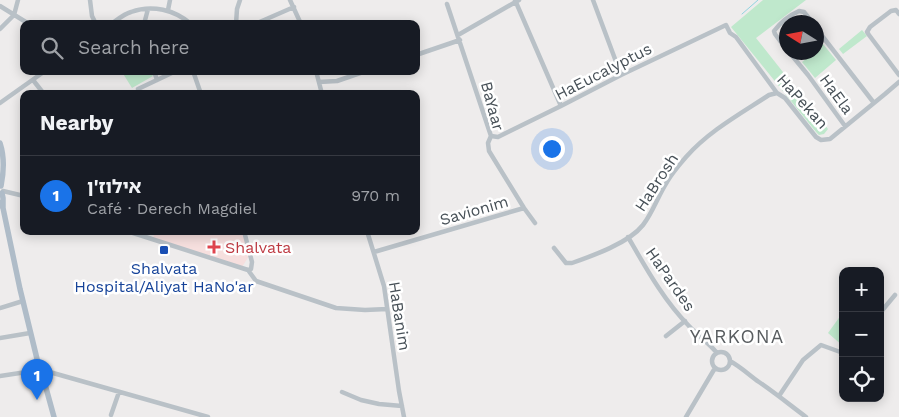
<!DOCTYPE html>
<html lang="en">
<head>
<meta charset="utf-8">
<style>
	body { margin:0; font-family:"Work Sans","Noto Sans Hebrew",sans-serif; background:#20242c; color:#f1f3f6 }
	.controls { position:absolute; right:15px; bottom:15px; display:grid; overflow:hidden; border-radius:10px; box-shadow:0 2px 12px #0003 }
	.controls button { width:45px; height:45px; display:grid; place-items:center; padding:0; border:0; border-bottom:1px solid #363941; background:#171b24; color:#f1f3f6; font:25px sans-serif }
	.compass { position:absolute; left:779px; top:15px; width:45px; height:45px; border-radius:50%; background:#171b24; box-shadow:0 2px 12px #0003; rotate:281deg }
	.you { position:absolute; left:551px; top:148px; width:18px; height:18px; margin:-12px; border:4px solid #fff; border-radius:50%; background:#1a73e8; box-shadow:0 0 0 8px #1a73e833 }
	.badge { display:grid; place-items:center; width:32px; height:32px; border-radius:50%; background:#1a73e8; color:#fff; font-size:16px; font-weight:700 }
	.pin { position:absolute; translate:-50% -41px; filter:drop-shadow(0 1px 2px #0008) }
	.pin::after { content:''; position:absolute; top:26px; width:18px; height:15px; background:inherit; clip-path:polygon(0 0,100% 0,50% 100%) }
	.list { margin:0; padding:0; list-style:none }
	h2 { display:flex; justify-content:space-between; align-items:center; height:65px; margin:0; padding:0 20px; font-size:21px }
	h2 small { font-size:16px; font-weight:400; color:#9ea1a6 }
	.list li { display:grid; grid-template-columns:32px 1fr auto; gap:15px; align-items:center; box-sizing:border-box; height:80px; padding:0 20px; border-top:1px solid #363941 }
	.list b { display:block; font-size:19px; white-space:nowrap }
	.list p { margin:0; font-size:16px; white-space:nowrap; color:#9ea1a6 }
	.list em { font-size:16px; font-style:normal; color:#9ea1a6 }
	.icon { flex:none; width:28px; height:28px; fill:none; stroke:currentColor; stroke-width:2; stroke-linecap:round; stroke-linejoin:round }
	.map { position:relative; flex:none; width:899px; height:417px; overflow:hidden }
	.search { position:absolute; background:#171b24; box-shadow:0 2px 12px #0003; left:20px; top:20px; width:400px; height:55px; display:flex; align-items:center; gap:12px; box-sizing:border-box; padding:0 18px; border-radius:10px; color:#9ea1a6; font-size:19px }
	.panel { position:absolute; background:#171b24; box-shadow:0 2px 12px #0003; left:20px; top:90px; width:400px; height:145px; border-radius:10px }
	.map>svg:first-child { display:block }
</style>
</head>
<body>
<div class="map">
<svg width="899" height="417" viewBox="0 0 899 417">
	<rect width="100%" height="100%" fill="#eeecec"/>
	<path fill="#f6dfde" d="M 155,231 L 243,231 L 249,256 L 242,267 L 153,238 Z"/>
	<path fill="#bfe8cc" d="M 763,0 L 806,0 L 756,38 L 828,129 L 824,134 L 819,135 L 816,132 L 731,27 Z
		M 862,30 L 867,36 L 843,54 L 839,49 Z
		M 823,44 L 836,60 L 815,78 L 802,62 L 813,53 L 816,52 L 817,50 Z
		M 123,71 L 150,71 L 153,76 L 132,88 L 122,72 Z
		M 841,315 L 843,317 L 843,346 L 828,333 Z"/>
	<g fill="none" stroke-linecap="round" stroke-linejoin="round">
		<path stroke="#91d3df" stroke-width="1" d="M 742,14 L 758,0"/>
		<path stroke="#b9c1c7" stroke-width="4.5" d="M 90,0 L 92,16 L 96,24
			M 290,0 L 301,24
			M 515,0 L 561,106
			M 593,0 L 621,75
			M 447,4 L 491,136 L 488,143 L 489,151 L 524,208 L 535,223
			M 0,6 L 29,24
			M 168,10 L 170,0
			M 899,14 L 896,10 L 891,11 L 870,27 L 867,32 L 869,35 L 899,75
			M 111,24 C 117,20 124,14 131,12 C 152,4 175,10 191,24
			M 144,24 L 148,9
			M 236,24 L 237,9 L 240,0
			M 255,24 L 294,7
			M 816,28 L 874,103
			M 0,29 L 14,15 L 18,0
			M 458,35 L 519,0
			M 786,49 L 775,34 L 774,31 C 780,23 790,15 799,11 L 804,12 L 812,22
			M 789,52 L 808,75 L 845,126
			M 416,55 L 460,40
			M 154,71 L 157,80
			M 193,71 L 201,94
			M 316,71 L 322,94
			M 33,80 L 44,94
			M 319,82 L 337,81 L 366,71
			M 138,89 L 176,71
			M 0,103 L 45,71
			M 491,136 L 498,137 L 561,106 L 621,75 L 726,25 L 730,33 L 736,37 L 777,93 L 785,98 L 816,137 L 821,140 L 830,139 L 885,94 L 899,82
			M 3,191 L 24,196
			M 127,231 L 248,270 L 251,269 L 252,262 L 244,231
			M 367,231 L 384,286 L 399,391 L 404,417
			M 628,237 C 646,268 664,301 689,326 C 698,336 708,342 717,353
			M 554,248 L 566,263 L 572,263 C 592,256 629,243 643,225 C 653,212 658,196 667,182 C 672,173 679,165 686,157 C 709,131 740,114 769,95 L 777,93
			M 374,252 L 524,208
			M 248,270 L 256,281 L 336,308 L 365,310 L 387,309
			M 0,308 L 23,301
			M 880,313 L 895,295
			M 666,336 L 685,321
			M 0,338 L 30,333
			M712 361a9 9 0 1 1 18 0a9 9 0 1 1-18 0Z
			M 730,361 C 741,367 749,375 759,382 C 775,393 790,405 806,417
			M 46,371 L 208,417
			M 0,376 L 33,371
			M 342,392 L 361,400 L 379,404 L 402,406
			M 779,396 L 803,360 L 821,345 L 843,353
			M 111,415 L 119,392
			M 686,417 L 715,368"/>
		<path stroke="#afbcc8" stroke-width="5.5" d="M 0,143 C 5,158 4,171 1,186
			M 2,193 L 3,198 L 3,208
			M 0,203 L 3,208 L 20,289 L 38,363
			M32 371a7 7 0 1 1 14 0a7 7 0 1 1-14 0Z
			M 43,377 L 54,417"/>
	</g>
	<path fill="#e0444e" stroke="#fff" stroke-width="2" d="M211.5 239.5h5v5h5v5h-5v5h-5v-5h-5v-5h5z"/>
	<rect fill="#1a4fb4" stroke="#fff" stroke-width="2" x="159" y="245" width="10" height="10" rx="2.5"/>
	<g text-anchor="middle" stroke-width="5" stroke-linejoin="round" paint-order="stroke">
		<g font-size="16" fill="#475057" stroke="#fff">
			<text transform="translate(603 71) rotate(-27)" y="6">HaEucalyptus</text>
			<text transform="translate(837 94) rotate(54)" y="6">HaEla</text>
			<text transform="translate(803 101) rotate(48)" y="6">HaPekan</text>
			<text transform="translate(493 106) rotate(75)" y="6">BaYaar</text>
			<text transform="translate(656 182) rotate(-57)" y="6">HaBrosh</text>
			<text transform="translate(474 210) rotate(-16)" y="6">Savionim</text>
			<text transform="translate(671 279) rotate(55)" y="6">HaPardes</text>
			<text transform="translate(400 316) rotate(81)" y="6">HaBanim</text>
		</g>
		<g font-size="16" fill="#be3a42" stroke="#fff" text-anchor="start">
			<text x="225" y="253">Shalvata</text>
		</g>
		<g font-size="16" fill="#164399" stroke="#fff">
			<text x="164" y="274">Shalvata<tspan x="164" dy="18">Hospital/Aliyat HaNo'ar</tspan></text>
		</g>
		<g font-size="19" letter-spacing="1" fill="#595d60" stroke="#fff">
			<text x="737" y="343">YARKONA</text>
		</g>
	</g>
</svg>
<div class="controls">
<button>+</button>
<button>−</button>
<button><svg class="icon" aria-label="locate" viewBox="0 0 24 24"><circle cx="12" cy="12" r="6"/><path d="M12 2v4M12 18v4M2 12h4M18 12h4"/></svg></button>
</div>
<svg class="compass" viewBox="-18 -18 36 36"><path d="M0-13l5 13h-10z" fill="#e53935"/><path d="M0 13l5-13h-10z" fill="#9ea1a6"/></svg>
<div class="you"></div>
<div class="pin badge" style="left:37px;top:400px">1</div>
<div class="search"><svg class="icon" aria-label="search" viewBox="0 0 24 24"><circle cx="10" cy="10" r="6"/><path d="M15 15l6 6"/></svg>Search here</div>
<section class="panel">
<h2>Nearby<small></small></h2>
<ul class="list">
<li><span class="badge">1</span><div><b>אילוז'ן</b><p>Café · Derech Magdiel</p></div><em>970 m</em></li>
</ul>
</section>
</div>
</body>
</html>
